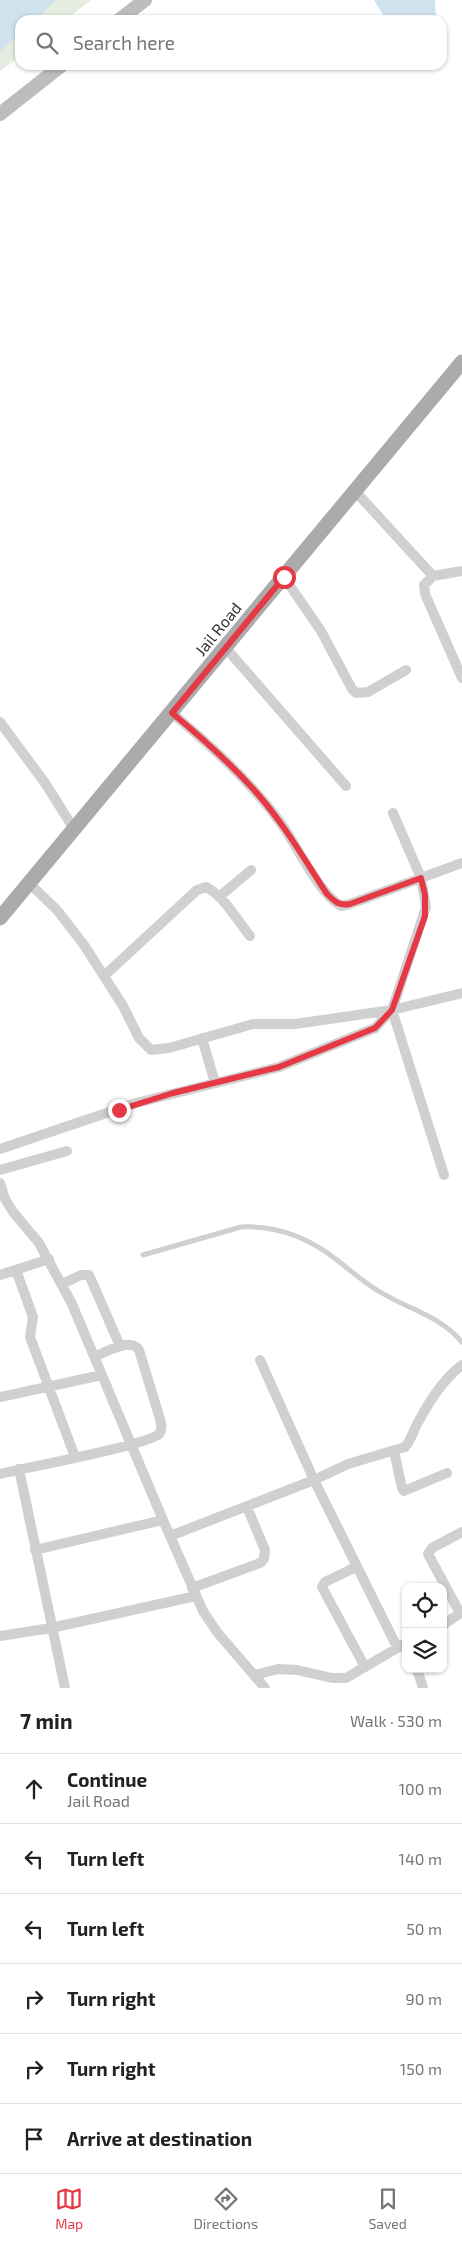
<!DOCTYPE html>
<html lang="en">
<head>
<meta charset="utf-8">
<style>
	body { margin:0; font-family:"Exo 2",sans-serif; background:#f6f6f6; color:#222 }
	.controls { position:absolute; right:15px; bottom:15px; display:grid; overflow:hidden; border-radius:10px; box-shadow:0 1px 4px #0004 }
	.controls button { width:45px; height:45px; display:grid; place-items:center; padding:0; border:0; border-bottom:1px solid #e0e0e0; background:#fff; color:#222; font:25px sans-serif }
	.stop { position:absolute; width:15px; height:15px; margin:-11px; border:4px solid #e63946; border-radius:50%; background:#fff }
	.stop.end { background:#e63946; border-color:#fff; box-shadow:0 1px 5px #0008 }
	.list { margin:0; padding:0; list-style:none }
	h2 { display:flex; justify-content:space-between; align-items:center; height:65px; margin:0; padding:0 20px; font-size:21px }
	h2 small { font-size:16px; font-weight:400; color:#767676 }
	.list li { display:grid; grid-template-columns:32px 1fr auto; gap:15px; align-items:center; box-sizing:border-box; height:70px; padding:0 20px; border-top:1px solid #e0e0e0 }
	.list b { display:block; font-size:19px; white-space:nowrap }
	.list p { margin:0; font-size:16px; white-space:nowrap; color:#767676 }
	.list em { font-size:16px; font-style:normal; color:#767676 }
	.icon { flex:none; width:28px; height:28px; fill:none; stroke:currentColor; stroke-width:2; stroke-linecap:round; stroke-linejoin:round }
	.map { position:relative; flex:none; width:462px; height:1688px; overflow:hidden }
	.search { position:absolute; background:#fff; box-shadow:0 1px 4px #0004; left:15px; right:15px; top:15px; height:55px; display:flex; align-items:center; gap:12px; box-sizing:border-box; padding:0 18px; border-radius:15px; color:#767676; font-size:19px }
	.sheet { height:485px; background:#fff }
	nav { display:flex; justify-content:space-around; align-items:center; box-sizing:border-box; height:70px; border-top:1px solid #e0e0e0; background:#fff; font-size:14px; color:#767676 }
	nav a { display:grid; justify-items:center; gap:2px }
	nav .on { color:#e63946 }
	.map>svg:first-child { display:block }
</style>
</head>
<body>
<div class="map">
<svg width="462" height="1688" viewBox="0 0 462 1688">
	<rect width="100%" height="100%" fill="#fff"/>
	<path fill="#e6ecdf" d="M 0,0 L 91,0 L 65,20 L 20,20 L 20,56 L 0,71 Z"/>
	<path fill="#cfe2ee" d="M 0,0 L 56,0 L 35,20 L 20,20 L 20,34 L 0,52 Z
		M 374,0 L 435,0 L 436,20 L 386,20 Z"/>
	<g fill="none" stroke-linecap="round" stroke-linejoin="round">
		<path stroke="#d0d0d0" stroke-width="5" d="M 143,1255 L 241,1227 C 277,1225 309,1238 337,1260 C 350,1270 363,1282 377,1290 C 406,1309 438,1314 462,1342"/>
		<path stroke="#d0d0d0" stroke-width="10" d="M 355,491 L 433,576
			M 462,571 L 433,576 L 424,585 L 425,594 L 462,678
			M 284,577 L 321,631 L 352,689 L 356,693 L 368,692 L 406,670
			M 225,647 L 346,786
			M 172,713 C 211,746 250,781 280,822 C 297,845 318,893 341,906 L 350,904 L 462,863
			M 0,722 L 45,783 L 74,829
			M 29,883 L 57,910 L 84,945 L 123,1006 L 139,1038 L 151,1050 L 169,1048 L 253,1024 L 295,1024 L 392,1010 L 462,993
			M 219,897 L 251,870
			M 104,976 L 197,890 L 206,887 C 224,896 237,920 250,936
			M 392,1010 L 444,1175
			M 202,1038 L 215,1083
			M 0,1149 L 136,1103 L 279,1067 L 375,1028 L 392,1010 L 426,907 L 421,878 L 393,813
			M 0,1170 L 67,1151
			M 0,1183 L 5,1199 L 13,1212 L 39,1243 L 72,1304 L 163,1520
			M 16,1270 L 33,1317 L 30,1337 L 75,1457
			M 0,1275 L 49,1259
			M 62,1284 L 81,1275 L 89,1275 L 120,1346
			M 260,1360 L 314,1480 L 397,1647
			M 0,1397 L 102,1375
			M 394,1451 L 402,1488 L 404,1491 L 447,1473
			M 19,1469 L 65,1688
			M 0,1474 C 24,1468 148,1445 159,1434 C 163,1429 161,1424 160,1419 L 139,1350 C 130,1337 107,1352 95,1356
			M 170,1536 L 314,1480 L 348,1464 L 405,1447 C 412,1439 414,1428 420,1419 C 430,1400 445,1378 462,1365
			M 35,1550 L 163,1520 L 203,1611 L 217,1632 L 265,1688
			M 356,1567 L 325,1582 L 322,1587 L 365,1667
			M 192,1588 L 260,1563 L 264,1559 L 265,1550 L 247,1507
			M 460,1613 L 428,1554 L 432,1548 L 462,1532
			M 443,1625 L 462,1612
			M 0,1636 L 51,1628 L 196,1596
			M 417,1669 L 423,1688
			M 255,1675 L 278,1669 L 297,1670 L 332,1678 L 346,1678 L 406,1643"/>
		<path stroke="#bdbdbd" stroke-width="14" d="M 119,20 L 145,0
			M 0,114 L 62,65"/>
		<path stroke="#ababab" stroke-width="15" d="M 0,918 L 462,362"/>
	</g>
	<g fill="none" stroke-linecap="round" stroke-linejoin="round">
		<path stroke="#e63946" stroke-width="6" d="M 119,1110 L 173,1093 L 279,1067 L 375,1028 L 392,1010 L 425,916 L 425,895 L 421,878 L 350,904 C 339,906 335,902 327,894 C 304,859 283,822 255,791 C 230,763 201,737 172,713 L 284,577"/>
	</g>
	<g text-anchor="middle" stroke-width="5" stroke-linejoin="round" paint-order="stroke">
		<g font-size="16" fill="#333" stroke="#fff">
			<text transform="translate(218 629) rotate(-51)" y="6">Jail Road</text>
		</g>
	</g>
</svg>
<div class="controls">
<button><svg class="icon" aria-label="locate" viewBox="0 0 24 24"><circle cx="12" cy="12" r="6"/><path d="M12 2v4M12 18v4M2 12h4M18 12h4"/></svg></button>
<button><svg class="icon" aria-label="layers" viewBox="0 0 24 24"><path d="M12 4l9 5-9 5-9-5zM3 14l9 5 9-5"/></svg></button>
</div>
<div class="stop" style="left:284px;top:577px"></div>
<div class="stop end" style="left:119px;top:1110px"></div>
<div class="search"><svg class="icon" aria-label="search" viewBox="0 0 24 24"><circle cx="10" cy="10" r="6"/><path d="M15 15l6 6"/></svg>Search here</div>
</div>
<section class="sheet">
<h2>7 min<small>Walk · 530 m</small></h2>
<ul class="list">
<li><svg class="icon" aria-label="ahead" viewBox="0 0 24 24"><path d="M12 20V5M6 11l6-6 6 6"/></svg><div><b>Continue</b><p>Jail Road</p></div><em>100 m</em></li>
<li><svg class="icon" aria-label="left" viewBox="0 0 24 24"><path d="M17 20v-9H6M10 6l-5 5 5 5"/></svg><div><b>Turn left</b></div><em>140 m</em></li>
<li><svg class="icon" aria-label="left" viewBox="0 0 24 24"><path d="M17 20v-9H6M10 6l-5 5 5 5"/></svg><div><b>Turn left</b></div><em>50 m</em></li>
<li><svg class="icon" aria-label="right" viewBox="0 0 24 24"><path d="M7 20v-9h11M14 6l5 5-5 5"/></svg><div><b>Turn right</b></div><em>90 m</em></li>
<li><svg class="icon" aria-label="right" viewBox="0 0 24 24"><path d="M7 20v-9h11M14 6l5 5-5 5"/></svg><div><b>Turn right</b></div><em>150 m</em></li>
<li><svg class="icon" aria-label="arrive" viewBox="0 0 24 24"><path d="M6 21V4h12l-3 4 3 4H6"/></svg><div><b>Arrive at destination</b></div></li>
</ul>
</section>
<nav>
<a class="on"><svg class="icon" aria-label="map" viewBox="0 0 24 24"><path d="M3 6l6-2 6 2 6-2v14l-6 2-6-2-6 2zM9 4v14M15 6v14"/></svg>Map</a>
<a><svg class="icon" aria-label="directions" viewBox="0 0 24 24"><path d="M12 3l9 9-9 9-9-9zM9 14v-3h6M13 9l2 2-2 2"/></svg>Directions</a>
<a><svg class="icon" aria-label="saved" viewBox="0 0 24 24"><path d="M7 4h10v16l-5-4-5 4z"/></svg>Saved</a>
</nav>
</body>
</html>
